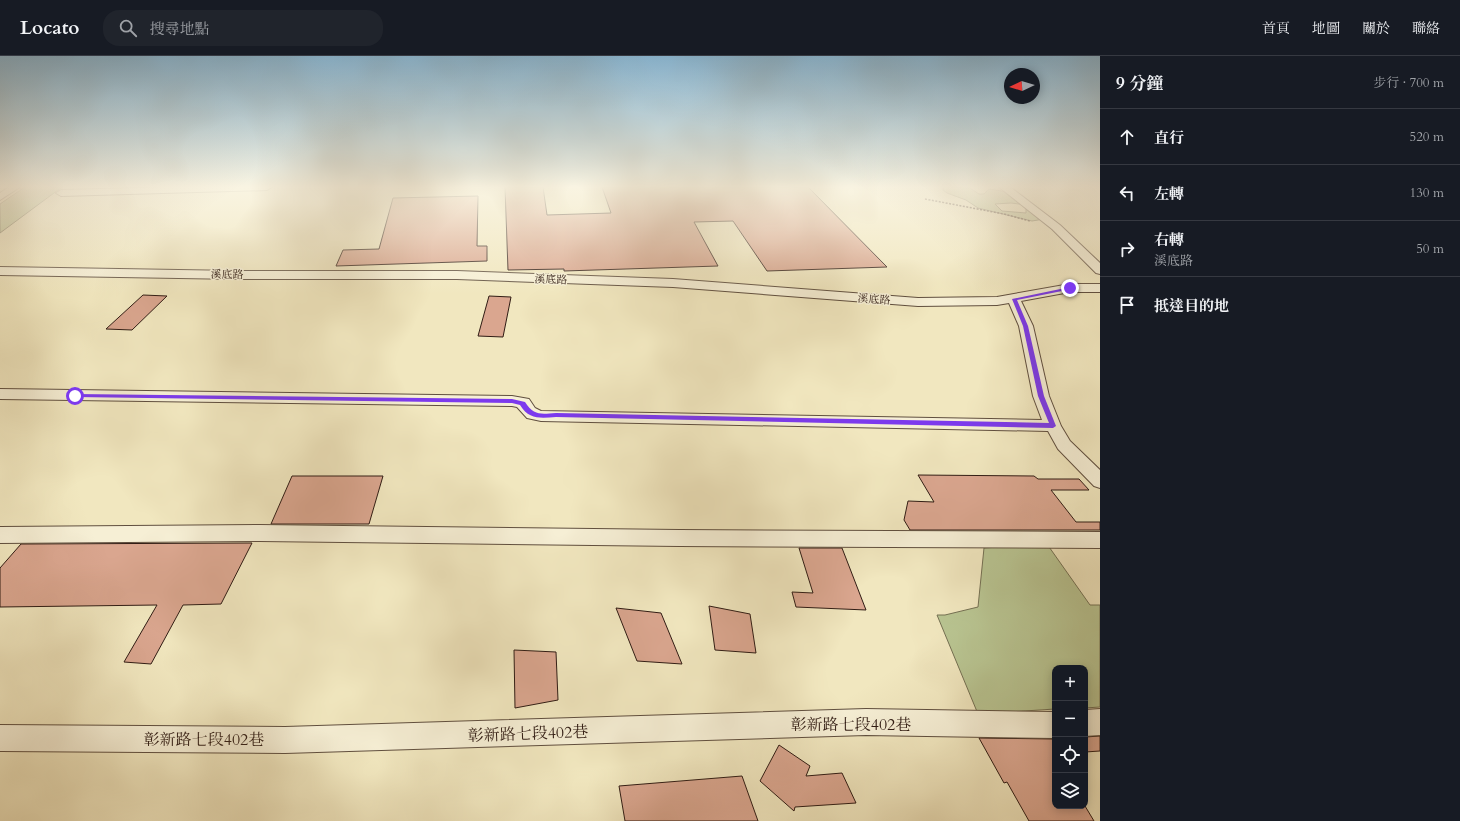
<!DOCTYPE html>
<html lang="zh-TW">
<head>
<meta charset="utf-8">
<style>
	body { margin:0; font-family:Cardo,"Noto Serif TC",serif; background:#20242c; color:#f1f3f6 }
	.controls { position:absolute; right:12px; bottom:12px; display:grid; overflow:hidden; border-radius:8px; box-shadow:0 2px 10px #0003 }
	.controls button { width:36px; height:36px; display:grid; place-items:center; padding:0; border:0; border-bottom:1px solid #363941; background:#171b24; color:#f1f3f6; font:20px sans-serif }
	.compass { position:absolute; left:1004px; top:12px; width:36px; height:36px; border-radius:50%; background:#171b24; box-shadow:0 2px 10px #0003; rotate:266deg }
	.stop { position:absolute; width:12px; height:12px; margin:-9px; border:3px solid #7c3aed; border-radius:50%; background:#fff }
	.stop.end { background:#7c3aed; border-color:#fff; box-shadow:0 1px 4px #0008 }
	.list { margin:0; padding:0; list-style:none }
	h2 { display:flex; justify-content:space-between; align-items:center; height:52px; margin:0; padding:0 16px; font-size:17px }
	h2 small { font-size:13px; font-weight:400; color:#9ea1a6 }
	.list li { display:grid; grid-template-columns:26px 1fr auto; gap:12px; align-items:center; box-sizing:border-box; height:56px; padding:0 16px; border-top:1px solid #363941 }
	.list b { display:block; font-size:15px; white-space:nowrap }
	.list p { margin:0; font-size:13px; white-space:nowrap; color:#9ea1a6 }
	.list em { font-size:13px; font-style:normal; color:#9ea1a6 }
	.icon { flex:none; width:22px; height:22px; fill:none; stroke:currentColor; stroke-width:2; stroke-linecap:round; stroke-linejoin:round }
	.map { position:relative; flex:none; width:1100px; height:765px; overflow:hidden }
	header { display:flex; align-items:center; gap:24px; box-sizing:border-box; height:56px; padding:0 20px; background:#171b24; border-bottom:1px solid #363941 }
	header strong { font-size:19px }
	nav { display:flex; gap:22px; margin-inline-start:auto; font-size:14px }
	.search { width:280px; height:36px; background:#20242c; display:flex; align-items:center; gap:10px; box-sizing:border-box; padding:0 14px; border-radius:16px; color:#9ea1a6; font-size:15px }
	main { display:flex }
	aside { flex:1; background:#171b24 }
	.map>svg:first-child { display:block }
</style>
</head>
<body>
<header>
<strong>Locato</strong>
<div class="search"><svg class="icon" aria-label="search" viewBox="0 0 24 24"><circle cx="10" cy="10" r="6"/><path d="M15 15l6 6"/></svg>搜尋地點</div>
<nav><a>首頁</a><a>地圖</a><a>關於</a><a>聯絡</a></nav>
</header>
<main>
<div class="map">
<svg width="1100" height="765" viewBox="0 0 1100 765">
	<rect width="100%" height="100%" fill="#f1e7bf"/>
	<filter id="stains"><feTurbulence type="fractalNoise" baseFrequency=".005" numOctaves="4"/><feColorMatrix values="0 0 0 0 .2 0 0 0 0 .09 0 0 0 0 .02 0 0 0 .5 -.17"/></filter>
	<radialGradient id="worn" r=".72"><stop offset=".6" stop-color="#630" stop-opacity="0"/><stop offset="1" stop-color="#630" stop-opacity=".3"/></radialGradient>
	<path fill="#b9c592" stroke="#747053" d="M 25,131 L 62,131 L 0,177 L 0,148 Z
		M 944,131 L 970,132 L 979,138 L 984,138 L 989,133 L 1009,136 L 1027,149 L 1011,147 L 995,148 L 1002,155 L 1026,157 L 1026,153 L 1031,152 L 1044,163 L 1032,165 L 978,152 L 966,144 L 947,137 L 943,134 Z
		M 1047,488 L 1090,549 L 1100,549 L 1100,651 L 1085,652 L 1085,612 L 1055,612 L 1055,653 L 978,658 L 937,559 L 945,559 L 978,551 L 984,492 Z"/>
	<path fill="#daa68f" stroke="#301c14" d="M 505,131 L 543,131 L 547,159 L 611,157 L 602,131 L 808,131 L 887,211 L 767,215 L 733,165 L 694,166 L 718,210 L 564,215 L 564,213 L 508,214 Z
		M 478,140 L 477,190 L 487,190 L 487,205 L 336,210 L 343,194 L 379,193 L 393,142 Z
		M 143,239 L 167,240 L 132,274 L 106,273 Z
		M 489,240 L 511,241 L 503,281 L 478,280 Z
		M 918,419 L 1034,420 L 1038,423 L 1079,423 L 1089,434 L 1051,434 L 1076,466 L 1100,466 L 1100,474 L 910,474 L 904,464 L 908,445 L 934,446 Z
		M 292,420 L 383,420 L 369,468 L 271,468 Z
		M 252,487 L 221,548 L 183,549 L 151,608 L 124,606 L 157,549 L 0,551 L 0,512 L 21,488 Z
		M 799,492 L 842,492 L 866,554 L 796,551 L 792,536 L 813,537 Z
		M 709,550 L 750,558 L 756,597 L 715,594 Z
		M 616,552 L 661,557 L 682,608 L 637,605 Z
		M 514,594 L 556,596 L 558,644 L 515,652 Z
		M 1100,680 L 1100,695 L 1085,696 L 1085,681 Z
		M 979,682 L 1055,683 L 1055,750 L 1085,750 L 1094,765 L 1029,765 L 1007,726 L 1004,727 Z
		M 779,689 L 810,710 L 806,720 L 842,717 L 856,747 L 795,751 L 794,755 L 760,725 Z
		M 742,720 L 758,765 L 625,765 L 619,730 Z"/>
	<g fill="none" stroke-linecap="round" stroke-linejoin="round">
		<g stroke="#604f3f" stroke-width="2">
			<path id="minor" d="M 9,131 L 20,131 L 0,144 L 0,137 Z
				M 175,131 L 272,131 L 267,134 L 61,140 L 56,137 L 61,134 Z
				M 999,131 L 1010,131 L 1060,169 L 1100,207 L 1100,218 L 1096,217 L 1052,173 Z
				M 0,211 L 238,215 L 457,215 L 673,223 L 918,242 L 997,241 L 1070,228 L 1100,228 L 1100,236 L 1070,236 L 1021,245 L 1033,270 L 1049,340 L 1061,370 L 1070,385 L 1100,414 L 1100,432 L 1094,430 L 1058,393 L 1048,375 L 541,365 L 527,362 L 517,351 L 512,350 L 0,343 L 0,333 L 512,340 L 529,343 L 535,352 L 541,355 L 1042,364 L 1033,340 L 1019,270 L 1009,247 L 997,249 L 918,250 L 673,231 L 457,223 L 238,223 L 0,219 Z
				M 260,469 L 679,474 L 1100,476 L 1100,492 L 679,490 L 260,485 L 0,487 L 0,471 Z
				M 866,653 L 1055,656 L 1055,682 L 866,679 L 285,697 L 0,695 L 0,669 L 285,671 Z
				M 1100,653 L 1100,679 L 1085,680 L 1085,654 Z"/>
		</g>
		<path stroke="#301c14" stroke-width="1.5" stroke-dasharray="2 1.5" stroke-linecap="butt" d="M 925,143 L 1004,158 L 1030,165"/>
		<use href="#minor" fill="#f6efd5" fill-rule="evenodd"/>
	</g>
	<linearGradient id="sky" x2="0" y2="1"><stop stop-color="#89b8d6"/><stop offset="0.55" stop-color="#f9f4e2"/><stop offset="1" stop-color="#f9f4e2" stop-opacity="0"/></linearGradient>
	<rect width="1100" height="238" fill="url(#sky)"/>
	<path fill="#7c3aed" d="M 1070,231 L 1072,233 L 1017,244 L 1028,270 L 1044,340 L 1056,370 L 1053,372 L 556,361 C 541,362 529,364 520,349 L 512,347 L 75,341 L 72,340 L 75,338 L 512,343 L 525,346 C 534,360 541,358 556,357 L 1049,367 L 1038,340 L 1023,270 L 1012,243 Z"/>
	<g text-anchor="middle" stroke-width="3" stroke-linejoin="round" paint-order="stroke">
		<g font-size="11" fill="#301c14" stroke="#f6efd5">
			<text transform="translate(227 218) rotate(1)" y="4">溪底路</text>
			<text transform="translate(551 223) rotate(2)" y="4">溪底路</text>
			<text transform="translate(874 243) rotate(4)" y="4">溪底路</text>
		</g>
		<g font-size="16" fill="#301c14" stroke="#f6efd5">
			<text x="851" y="674">彰新路七段402巷</text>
			<text transform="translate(528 677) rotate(-2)" y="6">彰新路七段402巷</text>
			<text x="204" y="689">彰新路七段402巷</text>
		</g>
	</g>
	<rect width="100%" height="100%" filter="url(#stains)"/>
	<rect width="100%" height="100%" fill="url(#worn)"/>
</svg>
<div class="controls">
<button>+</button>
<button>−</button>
<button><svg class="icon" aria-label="locate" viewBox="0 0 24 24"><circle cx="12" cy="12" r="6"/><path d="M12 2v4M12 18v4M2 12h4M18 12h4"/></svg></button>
<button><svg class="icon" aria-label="layers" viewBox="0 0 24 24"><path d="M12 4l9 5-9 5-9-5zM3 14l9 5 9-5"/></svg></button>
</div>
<svg class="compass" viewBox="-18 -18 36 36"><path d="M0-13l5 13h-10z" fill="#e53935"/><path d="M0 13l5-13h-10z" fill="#9ea1a6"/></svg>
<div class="stop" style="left:75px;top:340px"></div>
<div class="stop end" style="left:1070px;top:232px"></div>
</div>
<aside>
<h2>9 分鐘<small>步行 · 700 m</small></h2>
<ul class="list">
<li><svg class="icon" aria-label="ahead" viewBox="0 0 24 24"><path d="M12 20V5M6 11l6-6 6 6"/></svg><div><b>直行</b></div><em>520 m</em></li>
<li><svg class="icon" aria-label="left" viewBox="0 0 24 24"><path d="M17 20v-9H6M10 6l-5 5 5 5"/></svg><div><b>左轉</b></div><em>130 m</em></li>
<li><svg class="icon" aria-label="right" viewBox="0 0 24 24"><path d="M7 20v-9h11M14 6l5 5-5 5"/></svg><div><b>右轉</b><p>溪底路</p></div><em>50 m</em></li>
<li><svg class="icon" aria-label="arrive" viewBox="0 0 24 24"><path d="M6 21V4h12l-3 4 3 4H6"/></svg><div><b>抵達目的地</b></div></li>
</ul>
</aside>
</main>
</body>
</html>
